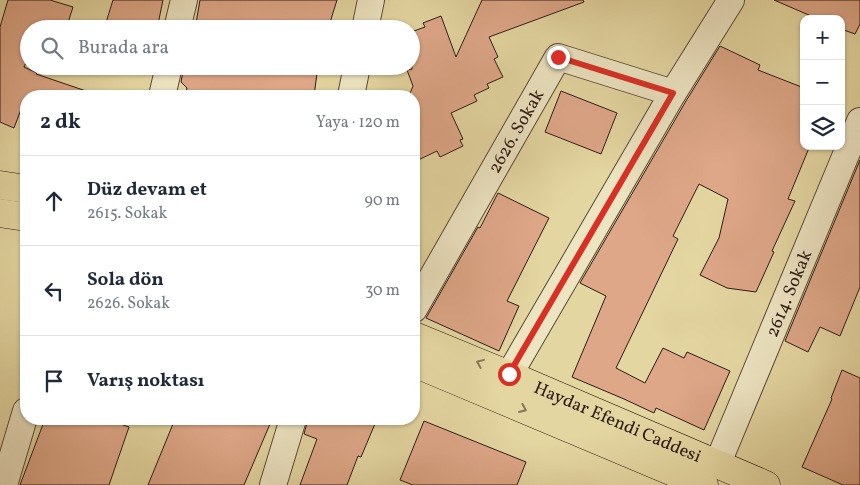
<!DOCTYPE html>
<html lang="tr">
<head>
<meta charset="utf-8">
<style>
	body { margin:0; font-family:Vollkorn,serif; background:#f2f2f3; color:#1f2937 }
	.controls { position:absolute; right:15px; top:15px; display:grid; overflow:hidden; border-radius:10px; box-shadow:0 1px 4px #0004 }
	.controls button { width:45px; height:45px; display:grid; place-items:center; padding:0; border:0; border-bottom:1px solid #e0e1e3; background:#fff; color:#1f2937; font:25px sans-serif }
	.stop { position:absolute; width:15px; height:15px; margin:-11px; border:4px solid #d93025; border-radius:50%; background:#fff }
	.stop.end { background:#d93025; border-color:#fff; box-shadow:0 1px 5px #0008 }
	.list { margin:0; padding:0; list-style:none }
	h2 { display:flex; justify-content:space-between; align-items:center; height:65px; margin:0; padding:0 20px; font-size:21px }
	h2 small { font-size:16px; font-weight:400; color:#747a83 }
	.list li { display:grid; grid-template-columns:32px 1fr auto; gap:15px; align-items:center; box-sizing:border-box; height:90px; padding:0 20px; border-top:1px solid #e0e1e3 }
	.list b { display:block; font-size:19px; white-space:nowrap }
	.list p { margin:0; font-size:16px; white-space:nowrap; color:#747a83 }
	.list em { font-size:16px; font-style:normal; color:#747a83 }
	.icon { flex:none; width:28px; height:28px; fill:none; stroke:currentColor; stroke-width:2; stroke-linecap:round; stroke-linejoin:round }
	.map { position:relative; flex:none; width:860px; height:485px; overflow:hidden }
	.search { position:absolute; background:#fff; box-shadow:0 1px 4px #0004; left:20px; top:20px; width:400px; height:55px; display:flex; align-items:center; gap:12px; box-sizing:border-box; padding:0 18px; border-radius:28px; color:#747a83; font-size:19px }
	.panel { position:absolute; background:#fff; box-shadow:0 1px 4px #0004; left:20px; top:90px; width:400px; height:335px; border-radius:20px }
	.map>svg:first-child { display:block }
</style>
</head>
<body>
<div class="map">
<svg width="860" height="485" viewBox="0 0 860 485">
	<rect width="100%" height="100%" fill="#e4d6a1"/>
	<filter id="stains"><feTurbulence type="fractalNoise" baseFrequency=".004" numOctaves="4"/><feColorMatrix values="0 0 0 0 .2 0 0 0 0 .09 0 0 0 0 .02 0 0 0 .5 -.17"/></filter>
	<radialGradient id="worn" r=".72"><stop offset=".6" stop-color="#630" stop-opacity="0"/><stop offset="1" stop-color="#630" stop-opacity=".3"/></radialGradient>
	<path fill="#dea788" stroke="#2c1b13" d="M 8,0 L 50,0 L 73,7 L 66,29 L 29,29 L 29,56 L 24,67 L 37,73 L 36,74 L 92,93 L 91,96 L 26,96 L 14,128 L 0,122 L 0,27 Z
		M 113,0 L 163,0 L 157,29 L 104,29 Z
		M 200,0 L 337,0 L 328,29 L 195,29 Z
		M 482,0 L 583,0 L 584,2 L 489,37 L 498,57 L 494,59 L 503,77 L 487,84 L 489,88 L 474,95 L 477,101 L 451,113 L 463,139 L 460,140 L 463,146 L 440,157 L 437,151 L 414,162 L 414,96 L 409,96 L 413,86 L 407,70 L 412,69 L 411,32 L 425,27 L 423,23 L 441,16 L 456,57 Z
		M 774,0 L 860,0 L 860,24 L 855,34 L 841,29 L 841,19 L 818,19 Z
		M 720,46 L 760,65 L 758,70 L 804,88 L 804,146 L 809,148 L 788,199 L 795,201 L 772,251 L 774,252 L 756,292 L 727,288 L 700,275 L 719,238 L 728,199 L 699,184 L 673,236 L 678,239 L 616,368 L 645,383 L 663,348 L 684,358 L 687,352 L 730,371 L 704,430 L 656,408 L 654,413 L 624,399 L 572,377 L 606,296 L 580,283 L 686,101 Z
		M 202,66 L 318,66 L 314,96 L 185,96 L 187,88 L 181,82 L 183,71 L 199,74 Z
		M 561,91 L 617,113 L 601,154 L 545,132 Z
		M 860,160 L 860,287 L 840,336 L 820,327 L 808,352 L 785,341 Z
		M 498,193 L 549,218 L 507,301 L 519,306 L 499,351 L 426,318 L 478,227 L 480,228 Z
		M 842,370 L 860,378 L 860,485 L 843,485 L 802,467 L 832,399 L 831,398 Z
		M 45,419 L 106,419 L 129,427 L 109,485 L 20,485 Z
		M 175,419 L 258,419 L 270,424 L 244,485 L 148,485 Z
		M 308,419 L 377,419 L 361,457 L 358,456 L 347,485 L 300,485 L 317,439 L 304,434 Z
		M 424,421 L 526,462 L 517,485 L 413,485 L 400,480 Z"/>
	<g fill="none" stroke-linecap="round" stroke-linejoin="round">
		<g stroke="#5a4a36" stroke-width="28">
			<g id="minor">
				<path d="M 177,29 L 184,0"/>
				<path d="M 365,29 L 371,0"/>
				<path d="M 162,96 L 169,66"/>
				<path d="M 351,96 L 357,66"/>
				<path id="s1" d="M 414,309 L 558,57 L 673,93"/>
				<path d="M 509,375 L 673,93 L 731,0"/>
				<path id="s2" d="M 717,465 L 860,121"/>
				<path d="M 4,485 L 26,411"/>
				<path d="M 273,485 L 293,419"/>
			</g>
		</g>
		<g stroke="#2c1b13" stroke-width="29">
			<g id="major">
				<path d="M 0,185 L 26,189"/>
				<path d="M 0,213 L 26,217"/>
				<path id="s3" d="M 414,336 L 509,375 L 766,485"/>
				<path d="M 414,363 L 704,485"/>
			</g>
		</g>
		<use href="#minor" stroke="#ede4c2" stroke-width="26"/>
		<use href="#major" stroke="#e4d6a1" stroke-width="28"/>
	</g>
	<defs><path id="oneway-chevron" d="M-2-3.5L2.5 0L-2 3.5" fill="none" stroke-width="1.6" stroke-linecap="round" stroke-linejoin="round" transform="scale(1.25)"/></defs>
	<g stroke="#88785a">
		<use href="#oneway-chevron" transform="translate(480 363) rotate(-158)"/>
		<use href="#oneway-chevron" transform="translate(523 409) rotate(23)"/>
	</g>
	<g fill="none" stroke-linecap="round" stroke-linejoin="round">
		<path stroke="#d93025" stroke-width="6" d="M 509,374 L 673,93 L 558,57"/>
	</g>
	<g text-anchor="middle" stroke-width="4" stroke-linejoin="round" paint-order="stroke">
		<g font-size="18" fill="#2c1b13" stroke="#ede4c2">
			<text dy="6" stroke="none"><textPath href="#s1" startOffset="205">2626. Sokak</textPath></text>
			<text dy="6" stroke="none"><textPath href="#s2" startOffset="186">2614. Sokak</textPath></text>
			<text dy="6" stroke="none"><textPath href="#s3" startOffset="221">Haydar Efendi Caddesi</textPath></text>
		</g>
	</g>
	<rect width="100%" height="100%" filter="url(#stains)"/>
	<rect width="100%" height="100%" fill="url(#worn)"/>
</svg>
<div class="controls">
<button>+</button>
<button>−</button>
<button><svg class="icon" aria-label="layers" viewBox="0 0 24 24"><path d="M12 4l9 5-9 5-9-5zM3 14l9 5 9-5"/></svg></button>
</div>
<div class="stop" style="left:509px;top:374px"></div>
<div class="stop end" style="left:558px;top:57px"></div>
<div class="search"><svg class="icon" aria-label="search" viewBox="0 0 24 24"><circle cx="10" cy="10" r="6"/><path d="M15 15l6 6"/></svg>Burada ara</div>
<section class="panel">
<h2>2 dk<small>Yaya · 120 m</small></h2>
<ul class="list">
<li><svg class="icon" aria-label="ahead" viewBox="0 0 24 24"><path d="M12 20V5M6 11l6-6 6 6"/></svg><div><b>Düz devam et</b><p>2615. Sokak</p></div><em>90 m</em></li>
<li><svg class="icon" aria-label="left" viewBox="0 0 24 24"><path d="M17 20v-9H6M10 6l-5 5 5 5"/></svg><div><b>Sola dön</b><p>2626. Sokak</p></div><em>30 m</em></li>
<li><svg class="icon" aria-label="arrive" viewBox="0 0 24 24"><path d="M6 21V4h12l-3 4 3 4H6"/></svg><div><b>Varış noktası</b></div></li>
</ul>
</section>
</div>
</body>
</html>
